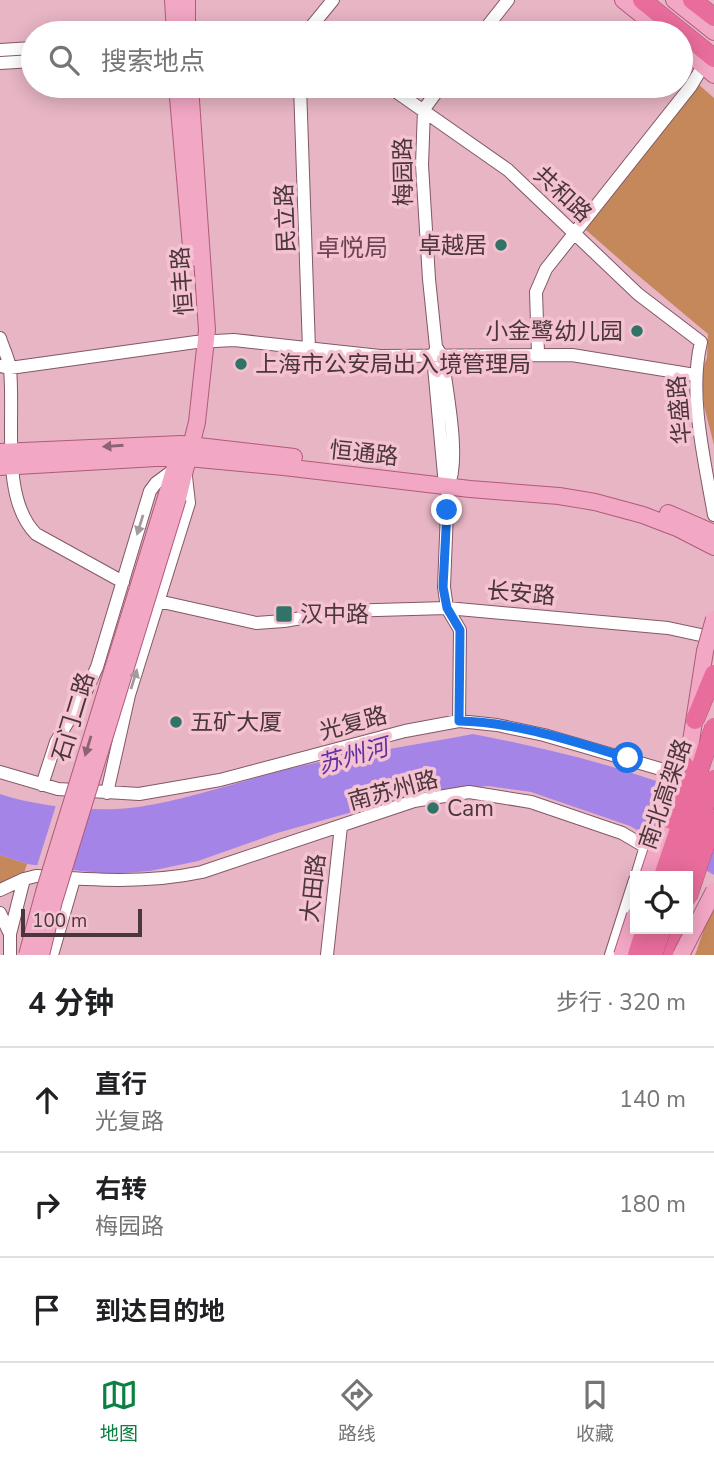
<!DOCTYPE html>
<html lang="zh">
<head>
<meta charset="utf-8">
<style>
	body { margin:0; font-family:"Nunito Sans","Noto Sans SC",sans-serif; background:#f2f2f2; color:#202124 }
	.controls { position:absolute; right:21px; bottom:21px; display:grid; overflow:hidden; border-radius:0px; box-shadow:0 4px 18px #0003 }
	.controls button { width:63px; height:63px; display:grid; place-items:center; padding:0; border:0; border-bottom:2px solid #e0e0e0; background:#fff; color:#202124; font:35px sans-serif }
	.scale { position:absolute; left:21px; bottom:18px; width:121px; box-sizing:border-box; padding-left:7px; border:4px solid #4a363c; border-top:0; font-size:19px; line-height:24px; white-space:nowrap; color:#4a363c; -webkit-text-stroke:5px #f4c2d1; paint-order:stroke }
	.stop { position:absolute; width:21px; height:21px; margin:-16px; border:5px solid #1a73e8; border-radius:50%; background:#fff }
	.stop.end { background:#1a73e8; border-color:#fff; box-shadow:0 2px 7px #0008 }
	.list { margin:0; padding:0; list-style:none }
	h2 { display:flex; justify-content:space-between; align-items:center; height:91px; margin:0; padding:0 28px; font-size:30px }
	h2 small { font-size:23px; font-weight:400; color:#757577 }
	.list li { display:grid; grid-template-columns:46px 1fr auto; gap:21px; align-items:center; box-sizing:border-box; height:105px; padding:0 28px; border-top:2px solid #e0e0e0 }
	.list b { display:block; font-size:26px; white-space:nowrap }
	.list p { margin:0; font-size:23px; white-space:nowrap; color:#757577 }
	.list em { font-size:23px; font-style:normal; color:#757577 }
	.icon { flex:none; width:38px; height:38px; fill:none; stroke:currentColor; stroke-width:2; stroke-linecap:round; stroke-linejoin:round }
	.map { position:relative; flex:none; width:714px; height:955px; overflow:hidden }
	.search { position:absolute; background:#fff; box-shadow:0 4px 18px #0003; left:21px; right:21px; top:21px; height:77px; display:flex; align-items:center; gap:18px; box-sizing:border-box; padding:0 24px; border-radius:38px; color:#757577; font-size:26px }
	.sheet { height:406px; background:#fff }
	nav { display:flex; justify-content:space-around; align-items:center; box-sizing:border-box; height:98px; border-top:2px solid #e0e0e0; background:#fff; font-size:19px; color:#757577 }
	nav a { display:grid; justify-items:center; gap:4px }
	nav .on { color:#0b8043 }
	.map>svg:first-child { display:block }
</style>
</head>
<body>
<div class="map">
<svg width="714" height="955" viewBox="0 0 714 955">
	<rect width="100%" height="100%" fill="#e7b5c4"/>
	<path fill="#c4885a" d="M 697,83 L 714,98 L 714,445 L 704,406 L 702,377 L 703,367 L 707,358 L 708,334 L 634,272 L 578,223 Z
		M 0,855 L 27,864 L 24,873 L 0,887 Z
		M 714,901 L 714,955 L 695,955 Z"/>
	<path fill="#a584e7" d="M 473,734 C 555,750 638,770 714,804 L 714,875 L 630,826 L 531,792 L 488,786 L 424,792 L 277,833 L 198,861 L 150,871 L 111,874 L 81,871 L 27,864 L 0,855 L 0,794 C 39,807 97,813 138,807 C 198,798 255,775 315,763 C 367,752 420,744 473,734 Z"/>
	<path fill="#e7b5c4" d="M 57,802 L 92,805 L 70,873 L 36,869 Z"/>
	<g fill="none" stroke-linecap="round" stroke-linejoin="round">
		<g stroke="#835866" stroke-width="14">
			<path id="minor" d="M 306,33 L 333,0
				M 482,33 L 508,0
				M 0,50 L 33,48
				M 0,63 L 33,61
				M 300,86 L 309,349
				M 388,86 L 508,170 L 638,294 L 701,342 C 688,395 705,462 714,515
				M 441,86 L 424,109 L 422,165 L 429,279 L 436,347 L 442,356 C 446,387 461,460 448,486
				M 0,338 C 3,348 9,359 10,369 C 15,419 0,498 36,534 L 123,582
				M 436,349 L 433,356 L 444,475 L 448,486 L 444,587 L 447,608 L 460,630 L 459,721
				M 538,354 L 536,292 L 546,269 L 691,86 L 703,66
				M 0,366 L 10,368 L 196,342 L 234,340 L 380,356 L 572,355 L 695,375
				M 158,601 L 256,623 L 284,621 L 342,611 L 447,608 L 668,628 L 714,638
				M 0,772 L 58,789 L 139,794 L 220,780 L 405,731 L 459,721 L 497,725 L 544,735 L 688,777
				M 42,785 L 56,742 L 86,691 L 97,667 L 150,491 L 156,483 L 175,469
				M 107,793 L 129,695 L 189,503 L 186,477
				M 637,876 L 646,846
				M 0,890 L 24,879 L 36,876 C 92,880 146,884 202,872 L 414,801 L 469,792 L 531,802 L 622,833 L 661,856
				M 0,913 L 10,934
				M 10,955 L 10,934 L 24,879
				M 52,955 L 74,879
				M 327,955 L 341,826
				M 611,955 L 635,880"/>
		</g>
		<g stroke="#b15a7a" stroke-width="18">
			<path id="major" d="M 173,0 L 175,33
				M 187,0 L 187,33
				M 623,0 L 664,33
				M 674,0 L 714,32
				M 681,47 L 714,75
				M 177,86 L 192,258
				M 0,452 L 181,444 L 294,457
				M 0,467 L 156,458 L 188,458 L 284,467 L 470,489 L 559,496 L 595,502 L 643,515 L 677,528 L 714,547
				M 167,494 L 179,453
				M 178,498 L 197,422 L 207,330 L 190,86
				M 668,513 L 714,533"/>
		</g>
		<g stroke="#b15a7a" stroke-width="19">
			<path id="highway" d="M 642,0 L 714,58
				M 692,0 L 714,17
				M 669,955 L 677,929"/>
		</g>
		<use href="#minor" stroke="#fff" stroke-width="12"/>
		<use href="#major" stroke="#f2a7c4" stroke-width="16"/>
		<use href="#highway" stroke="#e96d9c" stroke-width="18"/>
		<g stroke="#b15a7a" stroke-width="18" stroke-linecap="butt">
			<path id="major-bridge" d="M 681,778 L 691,741 L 705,651 L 714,619
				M 648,876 L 671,806
				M 27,955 L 44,892 L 167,494
				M 41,955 L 54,901 L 178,498
				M 622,955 L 635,915
				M 681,955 L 714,891"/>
		</g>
		<g stroke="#b15a7a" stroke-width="19" stroke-linecap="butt">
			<path id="highway-bridge" d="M 695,720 L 714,674
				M 671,820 L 685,766
				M 663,876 L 714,727
				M 681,876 L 714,779
				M 688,897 L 714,819
				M 637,955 L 645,929
				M 653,955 L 662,929"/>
		</g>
		<use href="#major-bridge" stroke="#f2a7c4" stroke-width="16"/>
		<use href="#highway-bridge" stroke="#e96d9c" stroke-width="18"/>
	</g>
	<defs><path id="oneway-solid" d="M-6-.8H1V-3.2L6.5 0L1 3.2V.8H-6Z" transform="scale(1.75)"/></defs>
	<g fill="#8d6372">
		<use href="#oneway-solid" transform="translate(113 446) rotate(176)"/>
		<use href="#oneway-solid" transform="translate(88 746) rotate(107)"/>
	</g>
	<g fill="#a49a9e">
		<use href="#oneway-solid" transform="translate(140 525) rotate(107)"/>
		<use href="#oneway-solid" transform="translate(134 679) rotate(-73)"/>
	</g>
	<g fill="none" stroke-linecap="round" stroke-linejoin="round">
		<path stroke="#1a73e8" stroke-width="9" d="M 447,510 L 443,587 L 447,608 L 460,630 L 459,721 C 516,722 575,742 628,758"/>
	</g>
	<g fill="#317467" stroke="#f4c2d1" stroke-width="2.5">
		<circle cx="501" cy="245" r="7"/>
		<circle cx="637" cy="331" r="7"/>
		<circle cx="241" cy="364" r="7"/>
		<rect x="275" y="605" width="18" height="18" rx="3.5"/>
		<circle cx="176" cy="722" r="7"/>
		<circle cx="433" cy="808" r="7"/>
	</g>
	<g text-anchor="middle" stroke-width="7" stroke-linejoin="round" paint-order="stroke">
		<g font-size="23" fill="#4a363c" stroke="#f4c2d1">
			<text transform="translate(403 172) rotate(-91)" y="8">梅园路</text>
			<text transform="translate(563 194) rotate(43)" y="8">共和路</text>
			<text transform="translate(285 218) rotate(-92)" y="8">民立路</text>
			<text transform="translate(182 281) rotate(-94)" y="8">恒丰路</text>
			<text transform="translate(679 410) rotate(-95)" y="8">华盛路</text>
			<text transform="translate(364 453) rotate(6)" y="8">恒通路</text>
			<text transform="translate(521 593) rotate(5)" y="8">长安路</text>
			<text transform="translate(73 717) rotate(-73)" y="8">石门二路</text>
			<text transform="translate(353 723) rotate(-15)" y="8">光复路</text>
			<text transform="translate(393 790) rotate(-15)" y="8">南苏州路</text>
			<text transform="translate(665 794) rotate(-71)" y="8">南北高架路</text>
			<text transform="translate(313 888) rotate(-84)" y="8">大田路</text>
		</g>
		<g font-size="23" fill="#4a363c" stroke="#f4c2d1" text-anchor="start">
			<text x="487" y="253" text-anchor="end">卓越居</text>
			<text x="623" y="339" text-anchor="end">小金鹭幼儿园</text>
			<text x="255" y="372">上海市公安局出入境管理局</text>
			<text x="300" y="622">汉中路</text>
			<text x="190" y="730">五矿大厦</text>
			<text x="447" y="816">Cam</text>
		</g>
		<g font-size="24" fill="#6c4351" stroke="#f4c2d1">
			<text x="352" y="256">卓悦局</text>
		</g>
		<g font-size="24" font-style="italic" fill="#6130a3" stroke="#f4c2d1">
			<text transform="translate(353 756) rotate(-16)" y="8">苏州河</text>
		</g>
	</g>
</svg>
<div class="controls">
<button><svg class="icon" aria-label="locate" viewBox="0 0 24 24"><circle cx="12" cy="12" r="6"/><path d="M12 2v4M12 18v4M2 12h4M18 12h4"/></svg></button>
</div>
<div class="scale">100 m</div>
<div class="stop" style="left:628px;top:758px"></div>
<div class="stop end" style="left:447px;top:510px"></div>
<div class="search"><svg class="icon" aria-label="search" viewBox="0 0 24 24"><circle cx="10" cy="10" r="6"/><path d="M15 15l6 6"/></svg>搜索地点</div>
</div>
<section class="sheet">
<h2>4 分钟<small>步行 · 320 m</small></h2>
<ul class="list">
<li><svg class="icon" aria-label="ahead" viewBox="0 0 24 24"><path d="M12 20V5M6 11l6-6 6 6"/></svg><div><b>直行</b><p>光复路</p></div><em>140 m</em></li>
<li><svg class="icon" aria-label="right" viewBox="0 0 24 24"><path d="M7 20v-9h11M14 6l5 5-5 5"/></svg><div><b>右转</b><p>梅园路</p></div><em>180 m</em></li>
<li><svg class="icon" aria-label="arrive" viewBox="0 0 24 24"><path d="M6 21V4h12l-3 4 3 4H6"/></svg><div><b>到达目的地</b></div></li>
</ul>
</section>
<nav>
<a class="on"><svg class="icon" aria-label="map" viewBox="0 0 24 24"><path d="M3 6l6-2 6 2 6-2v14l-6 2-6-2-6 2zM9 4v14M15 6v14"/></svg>地图</a>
<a><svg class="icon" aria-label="directions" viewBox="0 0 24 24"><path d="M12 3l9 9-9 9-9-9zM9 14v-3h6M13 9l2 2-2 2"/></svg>路线</a>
<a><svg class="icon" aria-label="saved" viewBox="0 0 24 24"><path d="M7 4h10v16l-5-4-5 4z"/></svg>收藏</a>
</nav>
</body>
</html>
